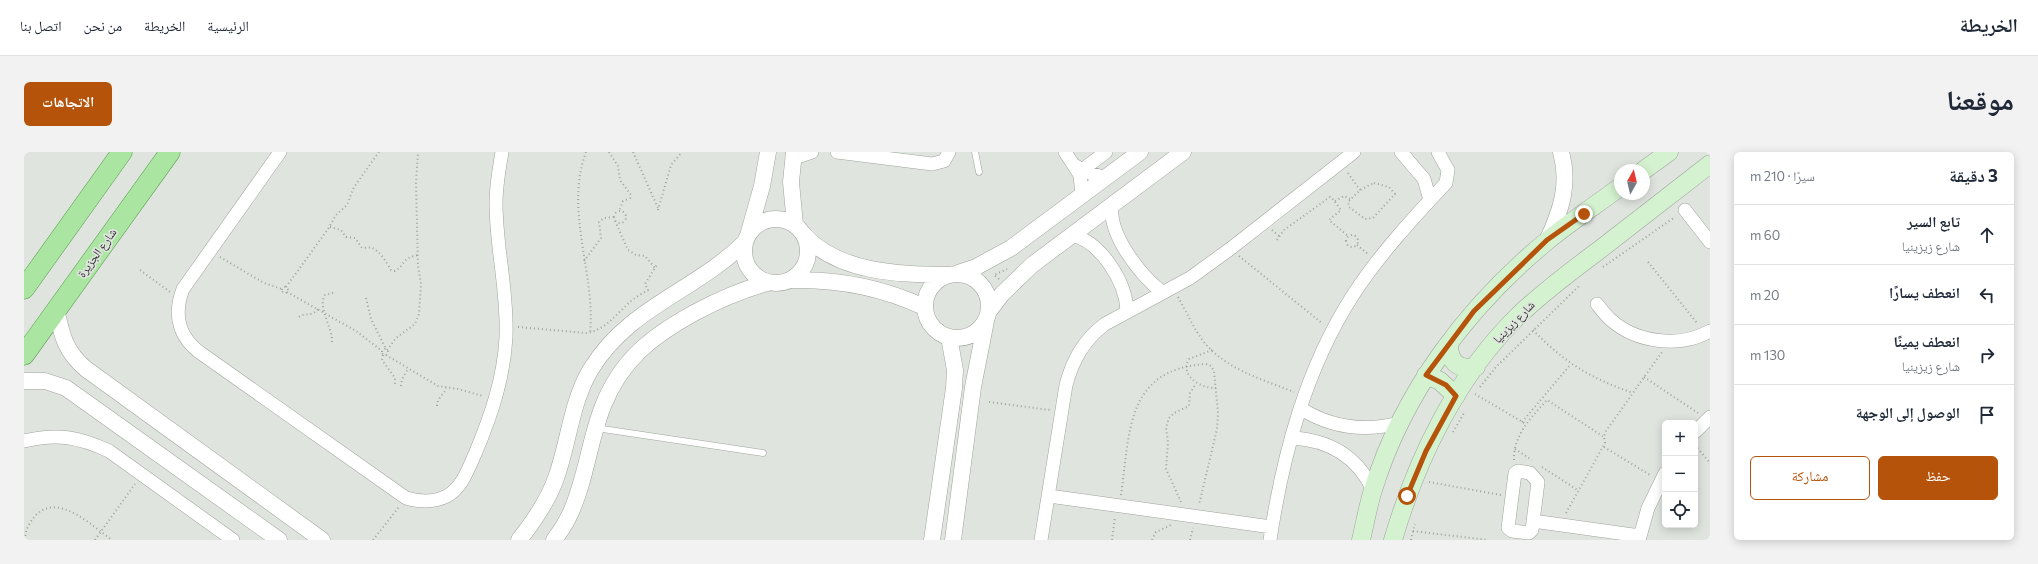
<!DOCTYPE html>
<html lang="ar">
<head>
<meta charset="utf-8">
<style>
	body { margin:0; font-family:Commissioner,"Noto Naskh Arabic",sans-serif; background:#f2f2f3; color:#1f2937; direction:rtl }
	.controls { position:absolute; right:12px; bottom:12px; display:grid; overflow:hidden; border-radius:6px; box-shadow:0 2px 10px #0003 }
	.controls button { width:36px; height:36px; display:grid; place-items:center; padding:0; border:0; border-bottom:1px solid #e0e1e3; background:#fff; color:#1f2937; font:20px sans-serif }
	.compass { position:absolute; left:1590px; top:12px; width:36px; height:36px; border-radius:50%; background:#fff; box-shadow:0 2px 10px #0003; rotate:8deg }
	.stop { position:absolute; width:12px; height:12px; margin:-9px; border:3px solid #b45309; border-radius:50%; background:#fff }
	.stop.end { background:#b45309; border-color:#fff; box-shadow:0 1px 4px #0008 }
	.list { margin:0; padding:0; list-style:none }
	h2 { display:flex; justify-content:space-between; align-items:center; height:52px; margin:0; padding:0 16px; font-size:17px }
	h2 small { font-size:13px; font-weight:400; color:#747a83 }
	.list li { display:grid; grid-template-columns:26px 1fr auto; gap:12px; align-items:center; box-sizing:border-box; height:60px; padding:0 16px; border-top:1px solid #e0e1e3 }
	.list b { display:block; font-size:15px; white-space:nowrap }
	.list p { margin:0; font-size:13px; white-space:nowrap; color:#747a83 }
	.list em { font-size:13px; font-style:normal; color:#747a83 }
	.actions { display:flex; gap:8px; padding:12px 16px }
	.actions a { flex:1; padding:9px 0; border:1px solid #b45309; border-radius:6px; text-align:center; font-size:14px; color:#b45309 }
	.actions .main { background:#b45309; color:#fff }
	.icon { flex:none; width:22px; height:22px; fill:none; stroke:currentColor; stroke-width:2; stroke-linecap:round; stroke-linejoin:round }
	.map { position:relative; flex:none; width:1686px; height:388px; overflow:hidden; direction:ltr; border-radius:6px }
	header { display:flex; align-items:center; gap:24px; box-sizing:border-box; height:56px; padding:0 20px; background:#fff; border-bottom:1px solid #e0e1e3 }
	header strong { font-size:19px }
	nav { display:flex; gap:22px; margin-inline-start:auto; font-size:14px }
	.intro { display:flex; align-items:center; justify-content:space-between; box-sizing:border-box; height:96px; padding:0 24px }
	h1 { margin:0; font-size:28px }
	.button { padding:10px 18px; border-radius:6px; background:#b45309; color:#fff; font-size:14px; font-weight:700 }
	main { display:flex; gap:24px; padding:0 24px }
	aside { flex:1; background:#fff; border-radius:6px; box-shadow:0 2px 10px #0003 }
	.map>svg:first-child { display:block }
</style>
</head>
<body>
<header>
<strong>الخريطة</strong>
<nav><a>الرئيسية</a><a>الخريطة</a><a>من نحن</a><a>اتصل بنا</a></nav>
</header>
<div class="intro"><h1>موقعنا</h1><a class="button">الاتجاهات</a></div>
<main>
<aside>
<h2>3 دقيقة<small>سيرًا · 210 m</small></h2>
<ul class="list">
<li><svg class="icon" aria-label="ahead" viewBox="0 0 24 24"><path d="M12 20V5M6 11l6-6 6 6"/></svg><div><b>تابع السير</b><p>شارع زيزينيا</p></div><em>60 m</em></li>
<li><svg class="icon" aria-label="left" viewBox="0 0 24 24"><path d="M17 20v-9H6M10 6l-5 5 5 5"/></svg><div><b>انعطف يسارًا</b></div><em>20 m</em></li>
<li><svg class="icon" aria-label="right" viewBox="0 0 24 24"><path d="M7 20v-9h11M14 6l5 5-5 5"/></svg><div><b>انعطف يمينًا</b><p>شارع زيزينيا</p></div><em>130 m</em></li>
<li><svg class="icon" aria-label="arrive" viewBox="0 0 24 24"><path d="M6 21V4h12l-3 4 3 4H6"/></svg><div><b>الوصول إلى الوجهة</b></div></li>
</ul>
<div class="actions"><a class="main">حفظ</a><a>مشاركة</a></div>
</aside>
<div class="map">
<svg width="1686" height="388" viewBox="0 0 1686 388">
	<rect width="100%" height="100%" fill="#dfe5de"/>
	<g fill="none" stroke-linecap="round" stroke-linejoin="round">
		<g stroke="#9ea39d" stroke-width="7">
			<path id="service" d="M 951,0 L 955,20
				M 572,276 L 739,301"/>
		</g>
		<g stroke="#9ea39d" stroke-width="14">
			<path id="minor" d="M 256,0 L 159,137 C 149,163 155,186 178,202 L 382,346 C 396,350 409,351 423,344 C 438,336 444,317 451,302 C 467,264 480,226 482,185 C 484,140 472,96 472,51 C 472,34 475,17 478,0
				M 813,0 L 908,12 L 920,9 L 925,0
				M 1041,0 L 1056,23 L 1058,43
				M 1377,0 L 1400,27 L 1406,48
				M 770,6 L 788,0
				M 1052,14 L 1062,20 L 1082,26
				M 1058,18 L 1082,0
				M 1088,53 C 1084,82 1116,123 1138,140
				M 1661,58 L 1686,90
				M 1048,83 C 1077,90 1102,130 1103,159
				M 1573,152 C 1577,157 1582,164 1587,168 C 1613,191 1656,196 1686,179
				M 1276,256 C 1307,276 1340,280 1376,271
				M 1671,280 L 1686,265
				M 1268,286 C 1305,288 1333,304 1349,338
				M 0,289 C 33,281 55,285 85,299 L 209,388
				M 1494,319 L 1506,321 L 1514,330 L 1508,378 L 1505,381 L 1488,379 L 1484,376 L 1491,321 Z
				M 1025,344 L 1248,375
				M 1509,369 L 1616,384
				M 1017,388 L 1042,233 C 1049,207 1060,188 1081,172 L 1166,126 L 1206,97 L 1330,0
				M 1246,388 C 1259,302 1282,216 1329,143 C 1355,103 1389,66 1422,31 L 1424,18 L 1414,0
				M 1615,388 L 1624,356 L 1641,321"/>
		</g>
		<g stroke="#9ea39d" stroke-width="17">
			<path id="tertiary" d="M 770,0 L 767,30 L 771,73
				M720 99a32 32 0 1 1 64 0a32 32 0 1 1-64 0Z
				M 725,80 L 738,34 L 744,0
				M 780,83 C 815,121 874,122 923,123
				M 1523,89 C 1537,59 1546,32 1537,0
				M 934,121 L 952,115 L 987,96 L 1116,0
				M901 154a32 32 0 1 1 64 0a32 32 0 1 1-64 0Z
				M 768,128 C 815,127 857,135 900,155
				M 32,157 C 38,184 41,199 62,217 L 298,388
				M 965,159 L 978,142 L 1008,113 L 1159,0
				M 0,229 L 21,229 L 42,236 L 255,388
				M 495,388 C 510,369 524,349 532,326 C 545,290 547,250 567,217 C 605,155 671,139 720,91
				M 530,388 C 536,380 542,371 546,362 C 562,328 565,289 579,254 C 597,208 628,184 670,161 C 694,148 717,138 743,131
				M 908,388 L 930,236 L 931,218 L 925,185
				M 929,388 L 949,235 L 962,169"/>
		</g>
		<g stroke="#9ea39d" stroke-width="19">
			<path id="secondary" d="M 1620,18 L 1645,0
				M 1425,191 C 1425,210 1433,218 1452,215
				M 1402,223 L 1416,229 L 1432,244
				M 1337,388 C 1341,371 1344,354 1349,338 C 1379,240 1444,154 1523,89 C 1546,70 1572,53 1596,35
				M 1369,388 C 1393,306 1433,224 1494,164 C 1519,140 1547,119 1574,99 C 1611,70 1649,41 1686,12"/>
		</g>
		<g stroke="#5b9b51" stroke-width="21">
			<path id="primary" d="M 0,137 L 98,0
				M 0,203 L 146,0"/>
		</g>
		<path stroke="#9ea39d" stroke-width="2" stroke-dasharray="1 3" stroke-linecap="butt" d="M 562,0 C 540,59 572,122 566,181
			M 585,0 L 594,14 L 596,28 L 607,43 L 606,46 L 599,49 L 595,59
			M 609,0 L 634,56
			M 1324,21 L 1336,38
			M 1350,31 L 1365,35 L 1371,42 L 1349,66 L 1341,67 L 1325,55 L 1324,50 L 1336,38 Z
			M 1311,49 L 1320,44 L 1326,47
			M 634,58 L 647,13 L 658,0
			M590 65a6 6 0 1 1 12 0a6 6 0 1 1-12 0Z
			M 591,69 L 604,98 L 612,103 L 621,104 L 631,116
			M 306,75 L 317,78 L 322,85 L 331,86 L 338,96 C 342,96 345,95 348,96 C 356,99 363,111 367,118 L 371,119 C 382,113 376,106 395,103
			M 1248,78 L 1255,84
			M1322 89a6 6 0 1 1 12 0a6 6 0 1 1-12 0Z
			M 1253,88 L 1260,78 L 1306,45 L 1308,46 L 1317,58 L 1305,68 L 1324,84
			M 1333,93 L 1344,102
			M 1215,104 L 1299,172
			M 196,105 L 240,131 L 258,137
			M 560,109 L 577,86 L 575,70 L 580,66 L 590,65
			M 1624,110 L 1673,171
			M 1579,115 L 1651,65
			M 116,118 L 146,140
			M 975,127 L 970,123 L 983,117
			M 262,135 L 304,77 L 312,63 L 323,53 L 330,35 L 355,0
			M258 138a3 3 0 1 1 6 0a3 3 0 1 1-6 0Z
			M 263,140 L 332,179 L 358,199
			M 1154,145 C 1162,159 1168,173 1177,186 C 1198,216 1237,227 1270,240
			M 342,146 L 347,167 L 362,197
			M 275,165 C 282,160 288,165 294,157
			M 494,175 L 562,181 C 582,178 592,162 606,150 C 611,145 618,142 624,138 L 621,132 L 634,111
			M 1509,178 C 1541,211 1566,226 1609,241
			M 308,190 C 309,177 293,154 301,143 L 312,140
			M358 200a3 3 0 1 1 6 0a3 3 0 1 1-6 0Z
			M 363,198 L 372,186 L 391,172 L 395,162 L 397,132 L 394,114 L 392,31 L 394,0
			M 1188,198 L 1165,207 C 1155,224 1178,237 1192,236
			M 359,203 L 358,208 L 371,226 L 371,232
			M 362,203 L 414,234 L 434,237 L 459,244
			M 1620,225 L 1674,261
			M 377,234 L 378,227 L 384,217
			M 1456,235 L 1472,215 L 1555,134
			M 1451,242 L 1502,272
			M 965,250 L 1026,258
			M 413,254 C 413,246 420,243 422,236
			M 1498,270 L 1547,212
			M 1429,280 L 1440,261
			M 1671,293 L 1686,311
			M 1580,295 L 1626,323
			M 1491,297 L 1508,308
			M 1490,308 C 1489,284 1507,265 1523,248 L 1580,285
			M 1518,315 L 1555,339
			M 1405,330 L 1477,343
			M 1097,343 C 1106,281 1101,217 1182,212 L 1187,214 L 1190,219 L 1194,261 L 1193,277 L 1175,353
			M 1157,350 L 1142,317 L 1144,290 L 1142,276 L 1145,266 L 1150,261 L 1165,254 L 1166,241 L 1172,232
			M 1542,361 L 1581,291 L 1580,285 L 1582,279 L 1638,200
			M 1389,379 L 1464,388
			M 1,388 C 1,378 5,371 12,363 C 35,340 69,375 88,388
			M 71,388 L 111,332
			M 349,388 L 375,355
			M 1088,388 L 1091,365
			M 1128,388 L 1132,380 L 1147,373
			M 1166,388 L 1169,376
			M 1387,388 L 1391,372"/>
		<use href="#service" stroke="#fff" stroke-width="6"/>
		<use href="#minor" stroke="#fff" stroke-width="13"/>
		<use href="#tertiary" stroke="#fff" stroke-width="16"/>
		<use href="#secondary" stroke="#d5f2d0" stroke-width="18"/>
		<use href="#primary" stroke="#aae5a1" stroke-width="20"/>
	</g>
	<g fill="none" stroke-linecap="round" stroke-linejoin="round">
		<path stroke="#b45309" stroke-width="5" d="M 1383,344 L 1402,299 L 1432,244 L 1422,233 L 1402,223 L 1450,159 L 1523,88 L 1560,62"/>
	</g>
	<g text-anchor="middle" stroke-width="3.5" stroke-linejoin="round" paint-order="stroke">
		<g font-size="12" fill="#303330" stroke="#dfe5de">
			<text transform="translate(73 101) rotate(-54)" y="4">شارع الجزيرة</text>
			<text transform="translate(1490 170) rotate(-46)" y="4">شارع زيزينيا</text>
		</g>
	</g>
</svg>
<div class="controls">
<button>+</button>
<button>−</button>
<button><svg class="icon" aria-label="locate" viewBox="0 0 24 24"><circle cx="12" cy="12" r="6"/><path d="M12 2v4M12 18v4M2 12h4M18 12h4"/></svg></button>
</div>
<svg class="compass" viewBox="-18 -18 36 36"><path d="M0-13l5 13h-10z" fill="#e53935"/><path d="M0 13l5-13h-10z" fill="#747a83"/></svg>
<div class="stop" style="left:1383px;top:344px"></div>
<div class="stop end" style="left:1560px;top:62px"></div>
</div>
</main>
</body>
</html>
